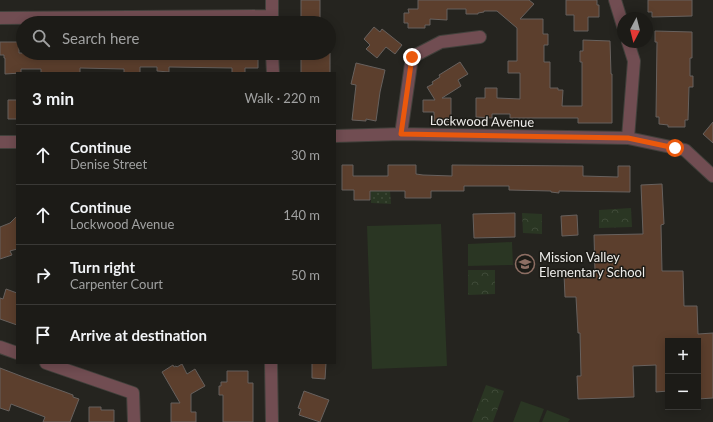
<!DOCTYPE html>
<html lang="en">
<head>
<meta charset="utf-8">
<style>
	body { margin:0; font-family:Lato,sans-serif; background:#252420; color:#f1f3f6 }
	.controls { position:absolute; right:12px; bottom:12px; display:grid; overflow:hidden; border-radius:0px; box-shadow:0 2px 10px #0003 }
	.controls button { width:36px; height:36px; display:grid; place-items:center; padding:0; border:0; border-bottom:1px solid #3a3936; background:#1c1b17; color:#f1f3f6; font:20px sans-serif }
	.compass { position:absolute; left:617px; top:12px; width:36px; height:36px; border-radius:50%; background:#1c1b17; box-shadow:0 2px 10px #0003; rotate:187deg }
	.stop { position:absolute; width:12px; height:12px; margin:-9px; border:3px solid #ea580c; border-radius:50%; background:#fff }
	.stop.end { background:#ea580c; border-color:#fff; box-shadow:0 1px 4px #0008 }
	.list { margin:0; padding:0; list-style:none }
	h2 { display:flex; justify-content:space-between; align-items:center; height:52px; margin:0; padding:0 16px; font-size:17px }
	h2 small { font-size:13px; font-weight:400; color:#a0a1a1 }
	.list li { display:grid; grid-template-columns:26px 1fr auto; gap:12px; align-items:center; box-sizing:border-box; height:60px; padding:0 16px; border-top:1px solid #3a3936 }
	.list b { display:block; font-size:15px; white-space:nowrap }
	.list p { margin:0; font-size:13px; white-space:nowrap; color:#a0a1a1 }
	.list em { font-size:13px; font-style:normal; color:#a0a1a1 }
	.icon { flex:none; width:22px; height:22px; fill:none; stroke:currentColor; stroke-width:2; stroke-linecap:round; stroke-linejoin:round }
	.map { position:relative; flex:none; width:713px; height:422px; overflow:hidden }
	.search { position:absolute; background:#1c1b17; box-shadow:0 2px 10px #0003; left:16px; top:16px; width:320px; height:44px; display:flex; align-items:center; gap:10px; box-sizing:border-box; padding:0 14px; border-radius:22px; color:#a0a1a1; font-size:15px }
	.panel { position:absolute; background:#1c1b17; box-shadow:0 2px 10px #0003; left:16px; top:72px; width:320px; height:292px; border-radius:0px }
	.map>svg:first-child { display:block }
</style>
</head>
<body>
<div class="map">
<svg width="713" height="422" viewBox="0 0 713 422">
	<defs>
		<pattern id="grass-dots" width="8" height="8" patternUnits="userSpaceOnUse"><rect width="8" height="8" fill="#2a3623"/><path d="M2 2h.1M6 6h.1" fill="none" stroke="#3f4a38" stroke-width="1.8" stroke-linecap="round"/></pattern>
		<pattern id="park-crowns" width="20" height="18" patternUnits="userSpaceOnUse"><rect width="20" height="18" fill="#2a3623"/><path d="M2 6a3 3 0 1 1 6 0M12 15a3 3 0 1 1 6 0" fill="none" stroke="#3f4a38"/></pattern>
	</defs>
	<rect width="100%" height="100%" fill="#25241f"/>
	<path fill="url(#grass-dots)" d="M 371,190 L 390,190 L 391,204 L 371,203 Z"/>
	<path fill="url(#park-crowns)" d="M 631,208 L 632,227 L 599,228 L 599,210 Z
		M 522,213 L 542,214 L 542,234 L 523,233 Z
		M 468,270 L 495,270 L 495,294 L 468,295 Z
		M 486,385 L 504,391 L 493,422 L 472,422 Z"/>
	<path fill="#2a3623" d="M 441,224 L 447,366 L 372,369 L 367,226 Z
		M 512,242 L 513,265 L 468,266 L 468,244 Z
		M 521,401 L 544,409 L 539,422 L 513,422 Z
		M 547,410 L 570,419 L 568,422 L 542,422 Z"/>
	<path fill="#5c3f2d" stroke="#67615e" d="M 301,0 L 320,0 L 320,23 L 301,23 Z
		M 418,0 L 529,0 L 534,4 L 520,19 L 543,19 L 543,34 L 548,34 L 548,45 L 544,45 L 544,62 L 550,62 L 550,88 L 558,88 L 558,90 L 563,90 L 562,106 L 582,106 L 582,62 L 580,62 L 580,51 L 583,51 L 583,40 L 610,41 L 611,74 L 612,74 L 612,123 L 578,123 L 578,118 L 510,118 L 510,114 L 492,114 L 492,118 L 476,117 L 476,98 L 485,98 L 485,88 L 497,88 L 497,98 L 520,99 L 520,73 L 508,73 L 508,61 L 517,61 L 517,28 L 497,11 L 484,11 L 484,12 L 478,13 L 478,14 L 466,14 L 466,9 L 447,9 L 447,20 L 430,19 L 430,25 L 425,25 L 425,28 L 408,28 L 408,23 L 404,23 L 404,13 L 409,13 L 408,9 L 418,9 Z
		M 566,0 L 597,0 L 597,5 L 599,5 L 599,17 L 588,17 L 588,31 L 574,31 L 574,15 L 566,15 Z
		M 648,0 L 692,0 L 692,16 L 652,17 L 652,12 L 648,12 Z
		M 374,27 L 380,32 L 382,29 L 402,45 L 395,54 L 386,47 L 377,58 L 366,49 L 370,45 L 364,39 Z
		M 655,31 L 692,32 L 692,58 L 690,58 L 690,76 L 693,76 L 693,87 L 689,87 L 688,120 L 685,120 L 685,127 L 668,127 L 668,125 L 659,124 L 659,117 L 656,117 L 657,42 L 655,42 Z
		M 0,42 L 19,42 L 19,53 L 258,53 L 258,68 L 245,68 L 245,73 L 232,73 L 232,68 L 169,67 L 169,72 L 157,71 L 157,67 L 140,67 L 140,73 L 124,73 L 124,69 L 80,68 L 80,73 L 41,73 L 41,69 L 21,69 L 21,73 L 5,74 L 5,58 L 4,58 L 4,55 L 0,55 Z
		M 301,53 L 330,53 L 330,73 L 301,73 Z
		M 460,62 L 468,74 L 458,80 L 461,86 L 442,98 L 451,98 L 451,122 L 434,121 L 434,112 L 423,112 L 423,100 L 435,100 L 427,87 L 433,84 L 432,82 L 440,77 L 439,75 Z
		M 356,63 L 385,70 L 380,92 L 376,121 L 366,119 L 366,121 L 352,120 L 356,85 L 351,84 Z
		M 8,100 L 17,100 L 17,119 L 8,119 Z
		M 713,122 L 713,143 L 703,134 Z
		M 342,165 L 353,165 L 353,176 L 388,176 L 388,165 L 416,165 L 416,174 L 423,175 L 452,176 L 452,165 L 583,166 L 583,176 L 618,177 L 618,166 L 630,166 L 630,192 L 559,191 L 559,193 L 551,192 L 551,191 L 509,190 L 509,186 L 464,186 L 464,191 L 431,191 L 431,198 L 405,198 L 405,191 L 370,191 L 370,200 L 354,200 L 354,190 L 342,190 Z
		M 662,184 L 664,224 L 661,225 L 662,271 L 683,271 L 684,306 L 697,306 L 698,334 L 713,333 L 713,398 L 698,399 L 698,341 L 668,341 L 668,391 L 656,392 L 656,365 L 633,366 L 634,397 L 578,399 L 577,376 L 581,376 L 580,333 L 578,333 L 576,297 L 565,297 L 564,274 L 595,273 L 594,235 L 643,234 L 641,185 Z
		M 515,213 L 515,237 L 474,238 L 473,214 Z
		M 577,215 L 578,235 L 562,236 L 561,216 Z
		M 17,216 L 17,249 L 10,251 L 12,255 L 0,259 L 0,227 L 10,223 Z
		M 6,289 L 17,293 L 17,325 L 0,319 L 0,298 L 3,299 Z
		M 312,363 L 326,363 L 325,379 L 312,378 Z
		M 182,364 L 187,374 L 195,369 L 205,386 L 191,394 L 191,412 L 196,412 L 196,422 L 171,422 L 171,403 L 180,403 L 162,372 L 173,365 L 174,367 L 176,366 L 177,367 Z
		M 0,368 L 26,378 L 65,392 L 73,395 L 73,397 L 79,399 L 70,422 L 43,422 L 45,417 L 11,404 L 9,411 L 0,408 Z
		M 227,371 L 248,371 L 248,383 L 253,383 L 253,422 L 223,422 L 223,395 L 219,395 L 219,386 L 221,386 L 221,382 L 227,382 Z
		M 304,391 L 329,400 L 320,422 L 299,415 L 301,409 L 298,408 Z
		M 89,407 L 101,407 L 101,410 L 114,410 L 114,422 L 89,422 Z"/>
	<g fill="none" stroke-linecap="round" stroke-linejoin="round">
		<g stroke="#41403b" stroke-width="14">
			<path id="street" d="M 615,0 L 623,26
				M 0,18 L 272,16
				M 272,23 L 272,0
				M 628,42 L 634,61 L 628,138
				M 272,53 L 273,73
				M 401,134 L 412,57 L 441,42 L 480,37
				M 335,136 L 401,134 L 628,138 L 685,150 L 713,176
				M 0,142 L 17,142
				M 0,347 L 17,353
				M 46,363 L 133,393 L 134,422
				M 271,363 L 272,422"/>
		</g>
		<use href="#street" stroke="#714d52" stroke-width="12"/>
	</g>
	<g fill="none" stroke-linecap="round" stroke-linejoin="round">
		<path stroke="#ea580c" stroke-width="5" d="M 412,57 L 401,134 L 628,138 L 675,148"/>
	</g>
	<defs>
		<g id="school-ring" transform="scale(1)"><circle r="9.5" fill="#1c1b16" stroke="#8d6e63" stroke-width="1.5"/><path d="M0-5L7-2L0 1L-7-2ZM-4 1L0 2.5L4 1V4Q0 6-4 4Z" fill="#8d6e63"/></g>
	</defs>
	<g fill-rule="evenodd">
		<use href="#school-ring" x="525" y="264"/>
	</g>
	<g text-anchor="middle" stroke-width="3" stroke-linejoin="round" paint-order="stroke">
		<g font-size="13" fill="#eeedea" stroke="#1c1b16">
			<text transform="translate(482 121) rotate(1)" y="5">Lockwood Avenue</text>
		</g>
		<g font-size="13" fill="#eeedea" stroke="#1c1b16" text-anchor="start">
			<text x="539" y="262">Mission Valley<tspan x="539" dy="15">Elementary School</tspan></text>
		</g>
	</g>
</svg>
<div class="controls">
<button>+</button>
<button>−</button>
</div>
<svg class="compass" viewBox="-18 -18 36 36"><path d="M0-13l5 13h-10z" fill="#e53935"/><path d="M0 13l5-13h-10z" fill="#a0a1a1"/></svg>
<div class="stop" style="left:675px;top:148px"></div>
<div class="stop end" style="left:412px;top:57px"></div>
<div class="search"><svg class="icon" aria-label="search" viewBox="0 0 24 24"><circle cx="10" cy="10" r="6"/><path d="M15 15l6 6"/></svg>Search here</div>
<section class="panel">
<h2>3 min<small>Walk · 220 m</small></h2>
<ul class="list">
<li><svg class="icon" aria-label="ahead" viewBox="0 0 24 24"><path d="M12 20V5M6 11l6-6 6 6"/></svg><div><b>Continue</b><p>Denise Street</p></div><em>30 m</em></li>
<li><svg class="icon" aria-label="ahead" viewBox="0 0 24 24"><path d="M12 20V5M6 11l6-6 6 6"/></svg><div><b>Continue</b><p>Lockwood Avenue</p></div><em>140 m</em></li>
<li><svg class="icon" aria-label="right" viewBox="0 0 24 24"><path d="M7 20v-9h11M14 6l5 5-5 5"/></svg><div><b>Turn right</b><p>Carpenter Court</p></div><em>50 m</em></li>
<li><svg class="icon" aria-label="arrive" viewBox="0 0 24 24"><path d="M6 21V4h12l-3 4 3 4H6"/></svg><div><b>Arrive at destination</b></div></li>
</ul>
</section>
</div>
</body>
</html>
